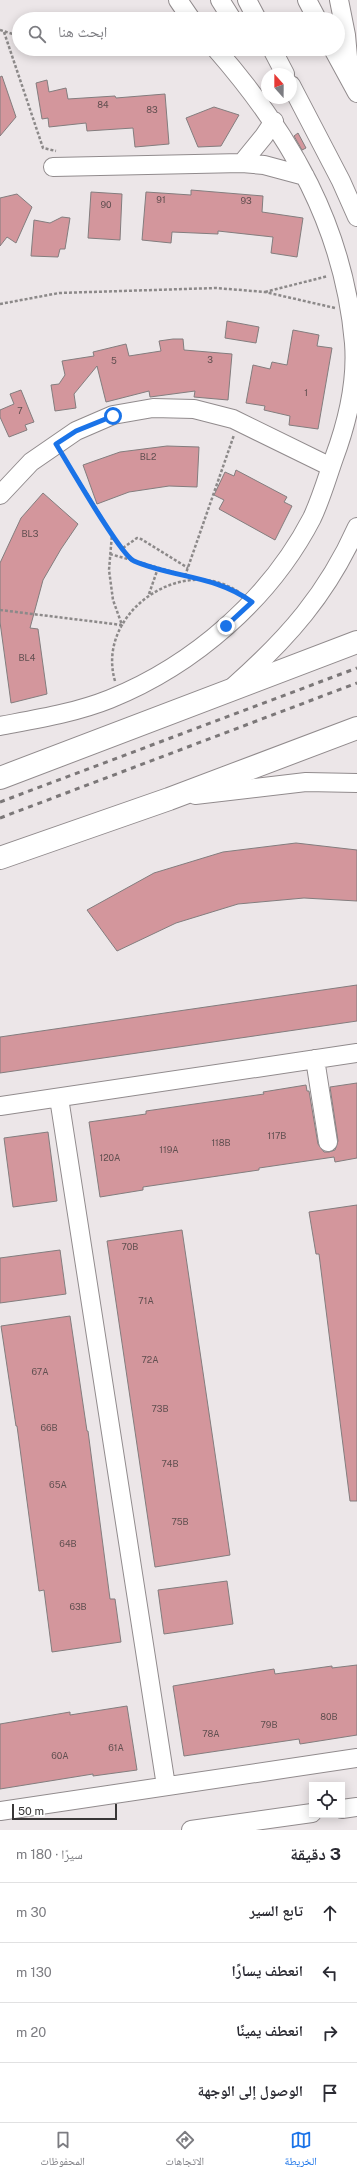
<!DOCTYPE html>
<html lang="ar">
<head>
<meta charset="utf-8">
<style>
	body { margin:0; font-family:"Public Sans","Noto Naskh Arabic",sans-serif; background:#f7f7f7; color:#2b2b33; direction:rtl }
	.controls { position:absolute; right:12px; bottom:12px; display:grid; overflow:hidden; border-radius:0px; box-shadow:0 2px 10px #0003 }
	.controls button { width:36px; height:36px; display:grid; place-items:center; padding:0; border:0; border-bottom:1px solid #e1e1e2; background:#fff; color:#2b2b33; font:20px sans-serif }
	.compass { position:absolute; left:261px; top:68px; width:36px; height:36px; border-radius:50%; background:#fff; box-shadow:0 2px 10px #0003; rotate:339deg }
	.scale { position:absolute; left:12px; bottom:10px; width:105px; box-sizing:border-box; padding-left:4px; border:2px solid #393737; border-top:0; font-size:11px; line-height:14px; white-space:nowrap; color:#393737; -webkit-text-stroke:3px #fff; paint-order:stroke }
	.stop { position:absolute; width:12px; height:12px; margin:-9px; border:3px solid #1a73e8; border-radius:50%; background:#fff }
	.stop.end { background:#1a73e8; border-color:#fff; box-shadow:0 1px 4px #0008 }
	.list { margin:0; padding:0; list-style:none }
	h2 { display:flex; justify-content:space-between; align-items:center; height:52px; margin:0; padding:0 16px; font-size:17px }
	h2 small { font-size:13px; font-weight:400; color:#7c7c81 }
	.list li { display:grid; grid-template-columns:26px 1fr auto; gap:12px; align-items:center; box-sizing:border-box; height:60px; padding:0 16px; border-top:1px solid #e1e1e2 }
	.list b { display:block; font-size:15px; white-space:nowrap }
	.list em { font-size:13px; font-style:normal; color:#7c7c81 }
	.icon { flex:none; width:22px; height:22px; fill:none; stroke:currentColor; stroke-width:2; stroke-linecap:round; stroke-linejoin:round }
	.map { position:relative; flex:none; width:357px; height:1830px; overflow:hidden; direction:ltr }
	.search { position:absolute; background:#fff; box-shadow:0 2px 10px #0003; left:12px; right:12px; top:12px; height:44px; display:flex; align-items:center; gap:10px; box-sizing:border-box; padding:0 14px; border-radius:22px; color:#7c7c81; font-size:15px }
	.sheet { height:292px; background:#fff }
	nav { display:flex; justify-content:space-around; align-items:center; box-sizing:border-box; height:56px; border-top:1px solid #e1e1e2; background:#fff; font-size:11px; color:#7c7c81 }
	nav a { display:grid; justify-items:center; gap:2px }
	nav .on { color:#1a73e8 }
	.map>svg:first-child { display:block }
</style>
</head>
<body>
<div class="map">
<svg width="357" height="1830" viewBox="0 0 357 1830">
	<rect width="100%" height="100%" fill="#ece6e8"/>
	<path fill="#d3969c" stroke="#837d7e" d="M 2,76 L 16,117 L 0,136 L 0,77 Z
		M 47,80 L 49,92 L 66,88 L 68,99 L 115,96 L 116,98 L 165,94 L 169,144 L 135,147 L 133,128 L 87,131 L 86,123 L 49,127 L 48,118 L 42,119 L 36,83 Z
		M 214,107 L 239,115 L 221,146 L 198,147 L 186,118 Z
		M 298,133 L 306,148 L 302,150 L 294,136 Z
		M 191,190 L 263,196 L 262,212 L 303,218 L 297,257 L 271,253 L 273,237 L 218,231 L 218,234 L 172,232 L 171,243 L 142,240 L 146,192 L 191,195 Z
		M 91,192 L 122,194 L 120,240 L 88,238 Z
		M 17,194 L 32,207 L 16,243 L 7,237 L 0,246 L 0,198 Z
		M 62,217 L 70,218 L 65,249 L 60,249 L 58,257 L 31,256 L 34,220 L 50,223 Z
		M 227,321 L 259,327 L 256,343 L 225,338 Z
		M 293,330 L 319,335 L 317,346 L 332,348 L 318,429 L 289,425 L 290,416 L 264,410 L 265,406 L 246,403 L 253,365 L 270,369 L 272,362 L 287,365 Z
		M 173,339 L 183,339 L 184,350 L 232,354 L 228,400 L 194,397 L 195,391 L 150,397 L 149,391 L 106,402 L 97,366 L 74,394 L 76,408 L 55,411 L 51,385 L 59,384 L 65,375 L 62,361 L 94,356 L 93,352 L 126,344 L 129,356 L 161,351 L 159,341 Z
		M 21,390 L 34,422 L 25,425 L 27,430 L 9,437 L 0,417 L 0,410 L 14,404 L 10,394 Z
		M 167,446 L 199,447 L 197,487 L 169,486 L 129,492 L 97,504 L 83,465 L 120,452 Z
		M 236,470 L 287,497 L 284,502 L 292,506 L 275,540 L 219,509 L 224,500 L 214,495 L 225,472 L 234,476 Z
		M 43,493 L 78,524 L 61,549 L 43,580 L 30,628 L 38,629 L 47,694 L 11,703 L 0,622 L 0,563 L 21,518 Z
		M 296,843 L 357,850 L 357,901 L 304,898 L 238,904 L 176,923 L 117,951 L 87,910 L 154,873 L 223,852 Z
		M 357,985 L 357,1021 L 0,1073 L 0,1037 Z
		M 357,1083 L 357,1158 L 335,1162 L 334,1157 L 259,1168 L 259,1170 L 143,1187 L 143,1190 L 100,1197 L 89,1122 L 146,1114 L 146,1111 L 264,1094 L 263,1092 L 306,1085 L 307,1091 L 309,1091 L 318,1144 L 324,1152 L 329,1152 L 335,1150 L 338,1141 L 330,1087 Z
		M 48,1132 L 57,1201 L 13,1207 L 4,1138 Z
		M 357,1205 L 357,1501 L 350,1501 L 319,1254 L 316,1254 L 309,1212 Z
		M 182,1230 L 230,1555 L 155,1567 L 107,1241 Z
		M 60,1250 L 66,1294 L 0,1303 L 0,1258 Z
		M 70,1316 L 87,1431 L 88,1431 L 110,1599 L 115,1599 L 121,1642 L 52,1652 L 44,1590 L 39,1591 L 17,1426 L 16,1426 L 1,1326 Z
		M 227,1581 L 233,1624 L 164,1634 L 158,1590 Z
		M 357,1665 L 357,1735 L 300,1744 L 299,1739 L 184,1756 L 173,1686 L 274,1669 L 275,1674 L 332,1666 L 332,1668 Z
		M 127,1706 L 137,1770 L 93,1776 L 93,1774 L 0,1789 L 0,1724 L 70,1712 L 70,1715 Z"/>
	<g fill="none" stroke-linecap="round" stroke-linejoin="round">
		<g stroke="#918b8d" stroke-width="20">
			<path id="minor" d="M 178,0 L 191,19
				M 220,0 L 232,19
				M 247,0 L 257,19
				M 307,0 L 317,19
				M 339,0 L 346,35 L 350,79
				M 272,49 L 285,74
				M 333,49 L 357,93
				M 291,85 L 341,181 L 357,217
				M 242,163 L 264,136 L 274,121
				M 53,167 L 242,163 L 264,165 L 305,176
				M 0,495 L 31,462 L 76,431 L 113,415 L 153,408 L 194,409 L 233,419 L 331,467
				M 234,686 C 288,638 327,594 357,527
				M 0,726 C 37,719 75,713 110,699 C 194,665 270,599 312,518 C 321,499 327,478 334,458 C 347,423 357,382 354,343 C 344,227 291,135 216,49
				M 195,795 L 306,782 L 357,783
				M 315,1059 L 328,1142
				M 59,1098 L 166,1786
				M 0,1106 L 357,1053
				M 342,1809 L 357,1807
				M 0,1811 L 357,1758
				M 191,1830 L 312,1813"/>
		</g>
		<g stroke="#918b8d" stroke-width="24">
			<path id="major" d="M 0,778 L 357,642
				M 0,858 L 169,799 L 357,728"/>
		</g>
		<path stroke="#8c8989" stroke-width="2.5" stroke-dasharray="3 2" stroke-linecap="butt" d="M 0,30 L 19,36
			M 4,32 L 43,148 L 56,151
			M 265,292 L 328,276
			M 0,304 L 59,293 L 216,288 L 265,292 L 335,308
			M 112,535 L 132,561
			M 123,548 L 137,538 L 141,539 L 188,568
			M 110,554 L 198,579
			M 185,576 L 234,435
			M 149,594 L 158,568
			M 0,610 L 122,625 L 113,600 L 109,570 L 112,534 L 64,457
			M 115,681 C 95,613 183,552 240,593"/>
		<use href="#minor" stroke="#fff" stroke-width="18"/>
		<use href="#major" stroke="#fff" stroke-width="22"/>
		<path stroke="#7b7778" stroke-width="3" stroke-dasharray="5 5" stroke-linecap="butt" d="M 0,802 L 357,668
			M 0,818 L 357,683"/>
	</g>
	<g fill="none" stroke-linecap="round" stroke-linejoin="round">
		<path stroke="#1a73e8" stroke-width="5" d="M 113,416 L 76,431 L 56,444 C 67,462 121,556 134,561 C 174,578 215,575 252,602 L 226,626"/>
	</g>
	<g text-anchor="middle" stroke-width="3" stroke-linejoin="round" paint-order="stroke">
		<g font-size="9" fill="#604f50">
			<text x="103" y="108">84</text>
			<text x="152" y="113">83</text>
			<text x="161" y="203">91</text>
			<text x="246" y="204">93</text>
			<text x="106" y="208">90</text>
			<text x="210" y="363">3</text>
			<text x="114" y="364">5</text>
			<text x="306" y="396">1</text>
			<text x="20" y="414">7</text>
			<text x="148" y="460">BL2</text>
			<text x="30" y="537">BL3</text>
			<text x="27" y="661">BL4</text>
			<text x="277" y="1139">117B</text>
			<text x="221" y="1146">118B</text>
			<text x="169" y="1153">119A</text>
			<text x="110" y="1161">120A</text>
			<text x="130" y="1250">70B</text>
			<text x="146" y="1304">71A</text>
			<text x="150" y="1363">72A</text>
			<text x="40" y="1375">67A</text>
			<text x="160" y="1412">73B</text>
			<text x="49" y="1431">66B</text>
			<text x="170" y="1467">74B</text>
			<text x="58" y="1488">65A</text>
			<text x="180" y="1525">75B</text>
			<text x="68" y="1547">64B</text>
			<text x="78" y="1610">63B</text>
			<text x="329" y="1720">80B</text>
			<text x="269" y="1728">79B</text>
			<text x="211" y="1737">78A</text>
			<text x="116" y="1751">61A</text>
			<text x="60" y="1759">60A</text>
		</g>
	</g>
</svg>
<div class="controls">
<button><svg class="icon" aria-label="locate" viewBox="0 0 24 24"><circle cx="12" cy="12" r="6"/><path d="M12 2v4M12 18v4M2 12h4M18 12h4"/></svg></button>
</div>
<svg class="compass" viewBox="-18 -18 36 36"><path d="M0-13l5 13h-10z" fill="#e53935"/><path d="M0 13l5-13h-10z" fill="#7c7c81"/></svg>
<div class="scale">50 m</div>
<div class="stop" style="left:113px;top:416px"></div>
<div class="stop end" style="left:226px;top:626px"></div>
<div class="search"><svg class="icon" aria-label="search" viewBox="0 0 24 24"><circle cx="10" cy="10" r="6"/><path d="M15 15l6 6"/></svg>ابحث هنا</div>
</div>
<section class="sheet">
<h2>3 دقيقة<small>سيرًا · 180 m</small></h2>
<ul class="list">
<li><svg class="icon" aria-label="ahead" viewBox="0 0 24 24"><path d="M12 20V5M6 11l6-6 6 6"/></svg><div><b>تابع السير</b></div><em>30 m</em></li>
<li><svg class="icon" aria-label="left" viewBox="0 0 24 24"><path d="M17 20v-9H6M10 6l-5 5 5 5"/></svg><div><b>انعطف يسارًا</b></div><em>130 m</em></li>
<li><svg class="icon" aria-label="right" viewBox="0 0 24 24"><path d="M7 20v-9h11M14 6l5 5-5 5"/></svg><div><b>انعطف يمينًا</b></div><em>20 m</em></li>
<li><svg class="icon" aria-label="arrive" viewBox="0 0 24 24"><path d="M6 21V4h12l-3 4 3 4H6"/></svg><div><b>الوصول إلى الوجهة</b></div></li>
</ul>
</section>
<nav>
<a class="on"><svg class="icon" aria-label="map" viewBox="0 0 24 24"><path d="M3 6l6-2 6 2 6-2v14l-6 2-6-2-6 2zM9 4v14M15 6v14"/></svg>الخريطة</a>
<a><svg class="icon" aria-label="directions" viewBox="0 0 24 24"><path d="M12 3l9 9-9 9-9-9zM9 14v-3h6M13 9l2 2-2 2"/></svg>الاتجاهات</a>
<a><svg class="icon" aria-label="saved" viewBox="0 0 24 24"><path d="M7 4h10v16l-5-4-5 4z"/></svg>المحفوظات</a>
</nav>
</body>
</html>
